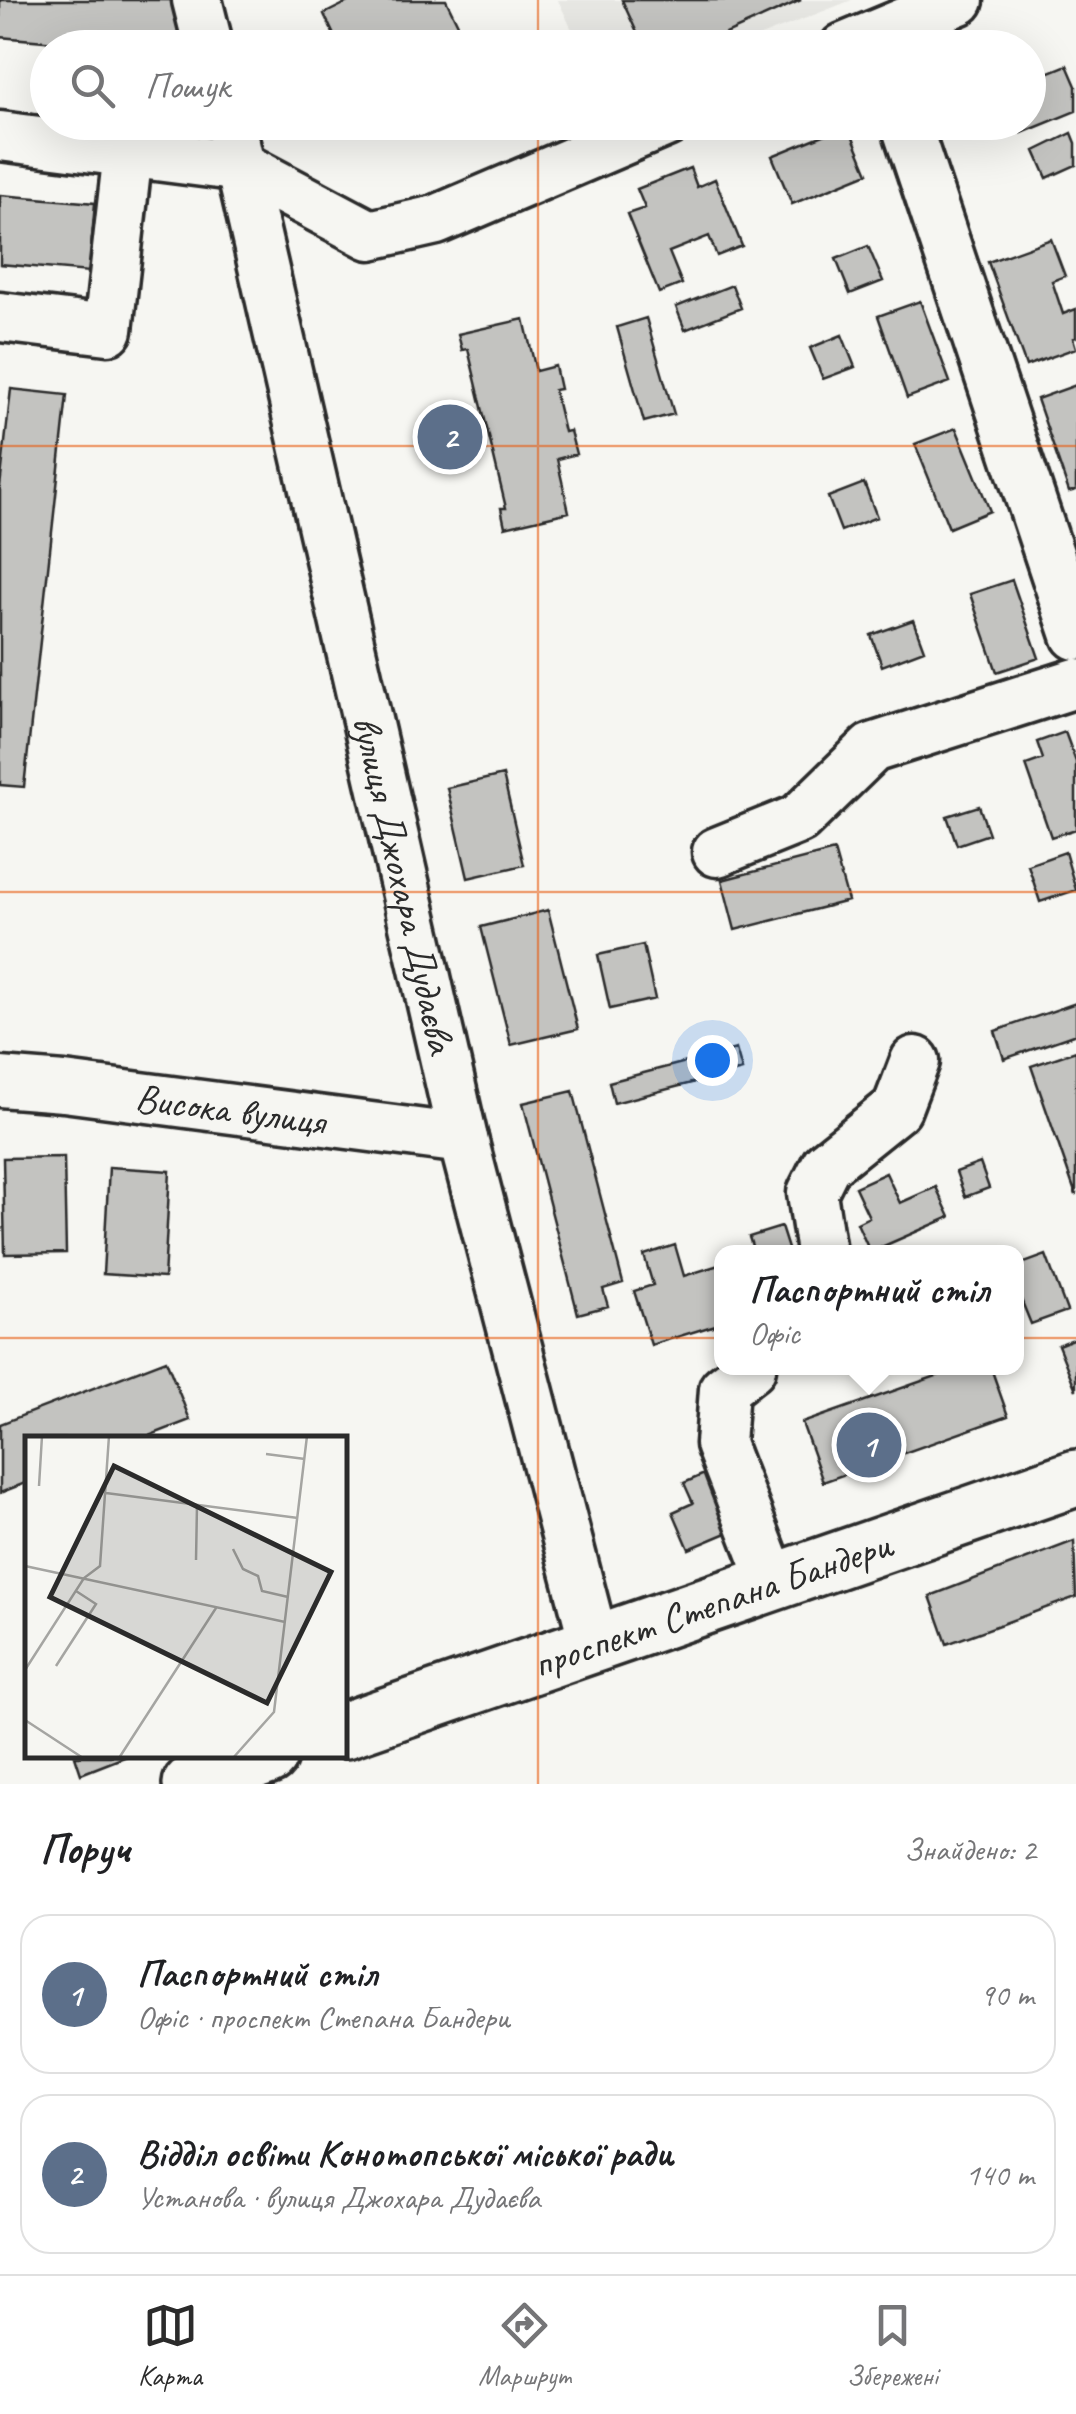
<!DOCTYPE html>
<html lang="uk">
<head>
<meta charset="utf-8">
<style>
	body { margin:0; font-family:Caveat,sans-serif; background:#f2f2f2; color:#202124 }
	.you { position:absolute; left:712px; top:1060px; width:35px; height:35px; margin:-25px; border:8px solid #fff; border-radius:50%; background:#1a73e8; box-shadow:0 0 0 15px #1a73e833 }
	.badge { display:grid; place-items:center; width:65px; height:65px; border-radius:50%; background:#2b2b2b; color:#fff; font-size:32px; font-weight:700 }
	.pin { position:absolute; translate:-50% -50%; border:5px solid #fff; box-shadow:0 2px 10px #0006 }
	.popup { position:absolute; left:714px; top:1245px; width:310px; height:130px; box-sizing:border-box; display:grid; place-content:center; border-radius:20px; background:#fff; filter:drop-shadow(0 2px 8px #0005); font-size:32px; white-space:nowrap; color:#757577 }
	.popup b { font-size:38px; color:#202124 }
	.popup::after { content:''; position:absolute; left:50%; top:100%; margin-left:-20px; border:20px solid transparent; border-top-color:#fff }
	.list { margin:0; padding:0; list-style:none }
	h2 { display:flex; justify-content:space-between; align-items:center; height:130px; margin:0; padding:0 40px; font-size:42px }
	h2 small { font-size:32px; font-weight:400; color:#757577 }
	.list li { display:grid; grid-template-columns:65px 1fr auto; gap:30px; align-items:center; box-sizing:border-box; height:160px; margin:0 20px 20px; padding:0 20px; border:2px solid #e0e0e0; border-radius:30px }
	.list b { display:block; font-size:38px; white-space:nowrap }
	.list p { margin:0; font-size:32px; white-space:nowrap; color:#757577 }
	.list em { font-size:32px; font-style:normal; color:#757577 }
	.icon { flex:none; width:55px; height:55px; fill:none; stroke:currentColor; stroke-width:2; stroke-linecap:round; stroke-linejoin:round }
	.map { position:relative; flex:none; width:1076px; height:1784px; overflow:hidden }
	.search { position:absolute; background:#fff; box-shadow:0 10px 40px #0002; left:30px; right:30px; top:30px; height:110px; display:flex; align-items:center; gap:25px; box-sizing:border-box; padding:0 35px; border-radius:55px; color:#757577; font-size:38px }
	.sheet { height:490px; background:#fff }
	nav { display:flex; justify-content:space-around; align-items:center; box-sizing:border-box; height:140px; border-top:2px solid #e0e0e0; background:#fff; font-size:28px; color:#757577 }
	nav a { display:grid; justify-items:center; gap:5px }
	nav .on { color:#2b2b2b }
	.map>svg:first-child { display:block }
</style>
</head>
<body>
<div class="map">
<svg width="1076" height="1784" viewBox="0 0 1076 1784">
	<rect width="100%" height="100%" fill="#f6f6f2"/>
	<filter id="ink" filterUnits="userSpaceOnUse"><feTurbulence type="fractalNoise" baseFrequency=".01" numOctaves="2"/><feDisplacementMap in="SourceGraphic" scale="20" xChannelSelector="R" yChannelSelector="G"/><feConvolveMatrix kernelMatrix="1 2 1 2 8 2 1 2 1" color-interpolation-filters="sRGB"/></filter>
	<g filter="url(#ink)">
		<path fill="#e7e7e3" d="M 558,0 L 852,0 L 730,48 L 580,47 Z"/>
		<path fill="#c3c3c0" stroke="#2b2b2b" stroke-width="2.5" d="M 0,0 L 180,0 L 177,48 L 123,48 L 0,37 Z
			M 347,0 L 446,0 L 467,43 L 457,48 L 340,48 L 324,14 L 348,2 Z
			M 622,0 L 801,0 L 695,48 L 644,48 Z
			M 1028,49 L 1040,76 L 1067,65 L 1076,86 L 1076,111 L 1022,133 L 1018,122 L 1028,122 Z
			M 848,125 L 868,173 L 792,204 L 772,156 Z
			M 1072,133 L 1076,143 L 1076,165 L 1047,178 L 1035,151 Z
			M 690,168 L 697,187 L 715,179 L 742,246 L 717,256 L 709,236 L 669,252 L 682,284 L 659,293 L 627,214 L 645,208 L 637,189 Z
			M 0,195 L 95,203 L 89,272 L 0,264 Z
			M 1051,239 L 1065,276 L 1052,281 L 1063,314 L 1076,309 L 1076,337 L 1073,338 L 1076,348 L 1026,366 L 988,262 Z
			M 868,246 L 883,281 L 850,294 L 836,259 Z
			M 732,285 L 741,308 L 685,330 L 676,307 Z
			M 920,301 L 950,382 L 907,398 L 878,316 Z
			M 646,318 L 674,414 L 644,422 L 617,327 Z
			M 524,319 L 536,371 L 555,366 L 560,389 L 554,390 L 564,432 L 570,431 L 576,454 L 557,459 L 569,512 L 505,527 L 501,508 L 506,508 L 468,349 L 462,350 L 458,334 Z
			M 842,335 L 855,367 L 823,379 L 810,348 Z
			M 1076,385 L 1076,490 L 1069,492 L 1037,399 Z
			M 11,389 L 67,395 L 24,787 L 0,785 L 0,487 Z
			M 956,428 L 990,511 L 949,528 L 915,444 Z
			M 864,483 L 877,517 L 841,531 L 828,497 Z
			M 1012,580 L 1039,658 L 997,672 L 970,594 Z
			M 913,620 L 924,650 L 882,666 L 871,635 Z
			M 1065,732 L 1076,762 L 1076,829 L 1051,837 L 1026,765 L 1043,759 L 1037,742 Z
			M 503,775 L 524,865 L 468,878 L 447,788 Z
			M 979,806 L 989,834 L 957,845 L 947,816 Z
			M 834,851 L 848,901 L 735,930 L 722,880 Z
			M 1065,852 L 1076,890 L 1040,902 L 1028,865 Z
			M 548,910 L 578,1029 L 511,1045 L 481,927 Z
			M 643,945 L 655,999 L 610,1009 L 598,955 Z
			M 1076,1003 L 1076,1034 L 1004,1059 L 995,1031 Z
			M 736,1049 L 742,1070 L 614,1103 L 609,1082 Z
			M 1076,1051 L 1076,1195 L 1031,1066 Z
			M 573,1091 L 623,1283 L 603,1289 L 608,1306 L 578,1314 L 523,1103 Z
			M 64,1157 L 66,1253 L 5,1254 L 3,1158 Z
			M 980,1163 L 989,1188 L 965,1197 L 956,1172 Z
			M 109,1167 L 170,1171 L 164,1278 L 103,1274 Z
			M 886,1173 L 900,1203 L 936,1187 L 950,1217 L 870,1252 L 857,1223 L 869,1217 L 855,1187 Z
			M 781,1227 L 789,1252 L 754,1252 L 749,1237 Z
			M 675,1245 L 684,1276 L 722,1264 L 722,1323 L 651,1345 L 634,1291 L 653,1285 L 644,1255 Z
			M 1046,1255 L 1067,1311 L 1031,1324 L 1016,1287 L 1016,1266 Z
			M 1076,1338 L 1076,1390 L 1058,1345 Z
			M 166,1360 L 190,1420 L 141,1439 L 28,1439 L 28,1482 L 0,1493 L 0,1424 Z
			M 959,1368 L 991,1368 L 1008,1416 L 823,1482 L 802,1423 Z
			M 709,1472 L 734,1530 L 689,1549 L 673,1512 L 693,1503 L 684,1483 Z
			M 1074,1541 L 1076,1597 L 947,1644 L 930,1596 Z
			M 75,1756 L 127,1756 L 81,1774 Z"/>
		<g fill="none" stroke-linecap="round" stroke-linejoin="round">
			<g stroke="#2b2b2b" stroke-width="55">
				<g id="minor">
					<path d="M 197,0 L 209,48"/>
					<path d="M 844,48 L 959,0"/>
					<path id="s1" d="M 230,122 L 463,1139 L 594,1643"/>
					<path d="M 905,122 L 1076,635"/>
					<path d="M 0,136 L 242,167 L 370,235 L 436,220 L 666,122"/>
					<path d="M 0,317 L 108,330 L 128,152"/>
					<path d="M 717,852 L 799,819 L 872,748 L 1076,683"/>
					<path id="s2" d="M 0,1082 L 64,1087 L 463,1139"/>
					<path d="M 821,1252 L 812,1193 L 826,1165 L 897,1108 L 915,1061"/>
					<path d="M 751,1368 L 724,1389 L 720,1444 L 773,1582"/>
				</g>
			</g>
			<g stroke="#2b2b2b" stroke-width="62">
				<g id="major">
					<path id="s3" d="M 345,1730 L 1076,1478"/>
					<path d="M 191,1784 L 269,1756"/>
				</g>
			</g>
			<use href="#minor" stroke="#f6f6f2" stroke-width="48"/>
			<use href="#major" stroke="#f6f6f2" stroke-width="55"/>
		</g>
	</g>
	<path fill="none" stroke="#e8590c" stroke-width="2.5" stroke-opacity="0.55" d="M 538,0 L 538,48M 538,122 L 538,1784M 0,446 L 1076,446M 0,892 L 1076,892M 0,1338 L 1076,1338"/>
	<g text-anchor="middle" stroke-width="9" stroke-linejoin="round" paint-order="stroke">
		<g font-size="40" fill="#2b2b2b" stroke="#f6f6f2">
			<text dy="14" stroke="none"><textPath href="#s1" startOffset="782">вулиця Джохара Дудаєва</textPath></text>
			<text dy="14" stroke="none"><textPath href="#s2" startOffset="232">Висока вулиця</textPath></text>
			<text dy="14" stroke="none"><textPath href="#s3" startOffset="388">проспект Степана Бандери</textPath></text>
		</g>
	</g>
	<g transform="translate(25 1436)">
		<rect width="322" height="322" fill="#f6f6f2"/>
		<path fill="none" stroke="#a5a5a2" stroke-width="2.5" d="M 241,18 L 280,23M 14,50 L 17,0M 81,57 L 273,82M 208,113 L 218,133 L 233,140 L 237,155 L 263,161M 171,124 L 172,69M 0,130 L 260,186M 31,230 L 71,168 L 51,155M 0,234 L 59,142 L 75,130 L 84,0M 0,284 L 58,322M 94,322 L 191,172M 208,322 L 249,276 L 282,0"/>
		<path fill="#2b2b2b" fill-opacity="0.15" stroke="#2b2b2b" stroke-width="5" d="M 89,30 L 306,136 L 242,267 L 25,161 Z"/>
		<rect width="322" height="322" fill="none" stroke="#2b2b2b" stroke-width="5"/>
	</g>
</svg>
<div class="you"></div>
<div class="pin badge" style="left:869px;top:1445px;background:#5c6f8a">1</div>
<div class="popup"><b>Паспортний стіл</b>Офіс</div>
<div class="pin badge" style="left:450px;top:437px;background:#5c6f8a">2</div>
<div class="search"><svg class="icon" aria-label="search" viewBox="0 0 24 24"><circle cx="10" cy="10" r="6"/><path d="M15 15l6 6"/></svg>Пошук</div>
</div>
<section class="sheet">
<h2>Поруч<small>Знайдено: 2</small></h2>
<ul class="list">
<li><span class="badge" style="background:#5c6f8a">1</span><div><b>Паспортний стіл</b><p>Офіс · проспект Степана Бандери</p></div><em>90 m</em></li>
<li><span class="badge" style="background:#5c6f8a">2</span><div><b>Відділ освіти Конотопської міської ради</b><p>Установа · вулиця Джохара Дудаєва</p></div><em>140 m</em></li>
</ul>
</section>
<nav>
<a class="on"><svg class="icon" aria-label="map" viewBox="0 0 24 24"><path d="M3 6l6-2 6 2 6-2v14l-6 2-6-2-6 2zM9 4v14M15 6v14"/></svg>Карта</a>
<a><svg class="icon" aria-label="directions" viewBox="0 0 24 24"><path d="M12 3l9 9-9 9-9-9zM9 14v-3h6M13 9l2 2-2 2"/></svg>Маршрут</a>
<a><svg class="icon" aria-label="saved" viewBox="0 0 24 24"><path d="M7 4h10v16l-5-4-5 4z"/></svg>Збережені</a>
</nav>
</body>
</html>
